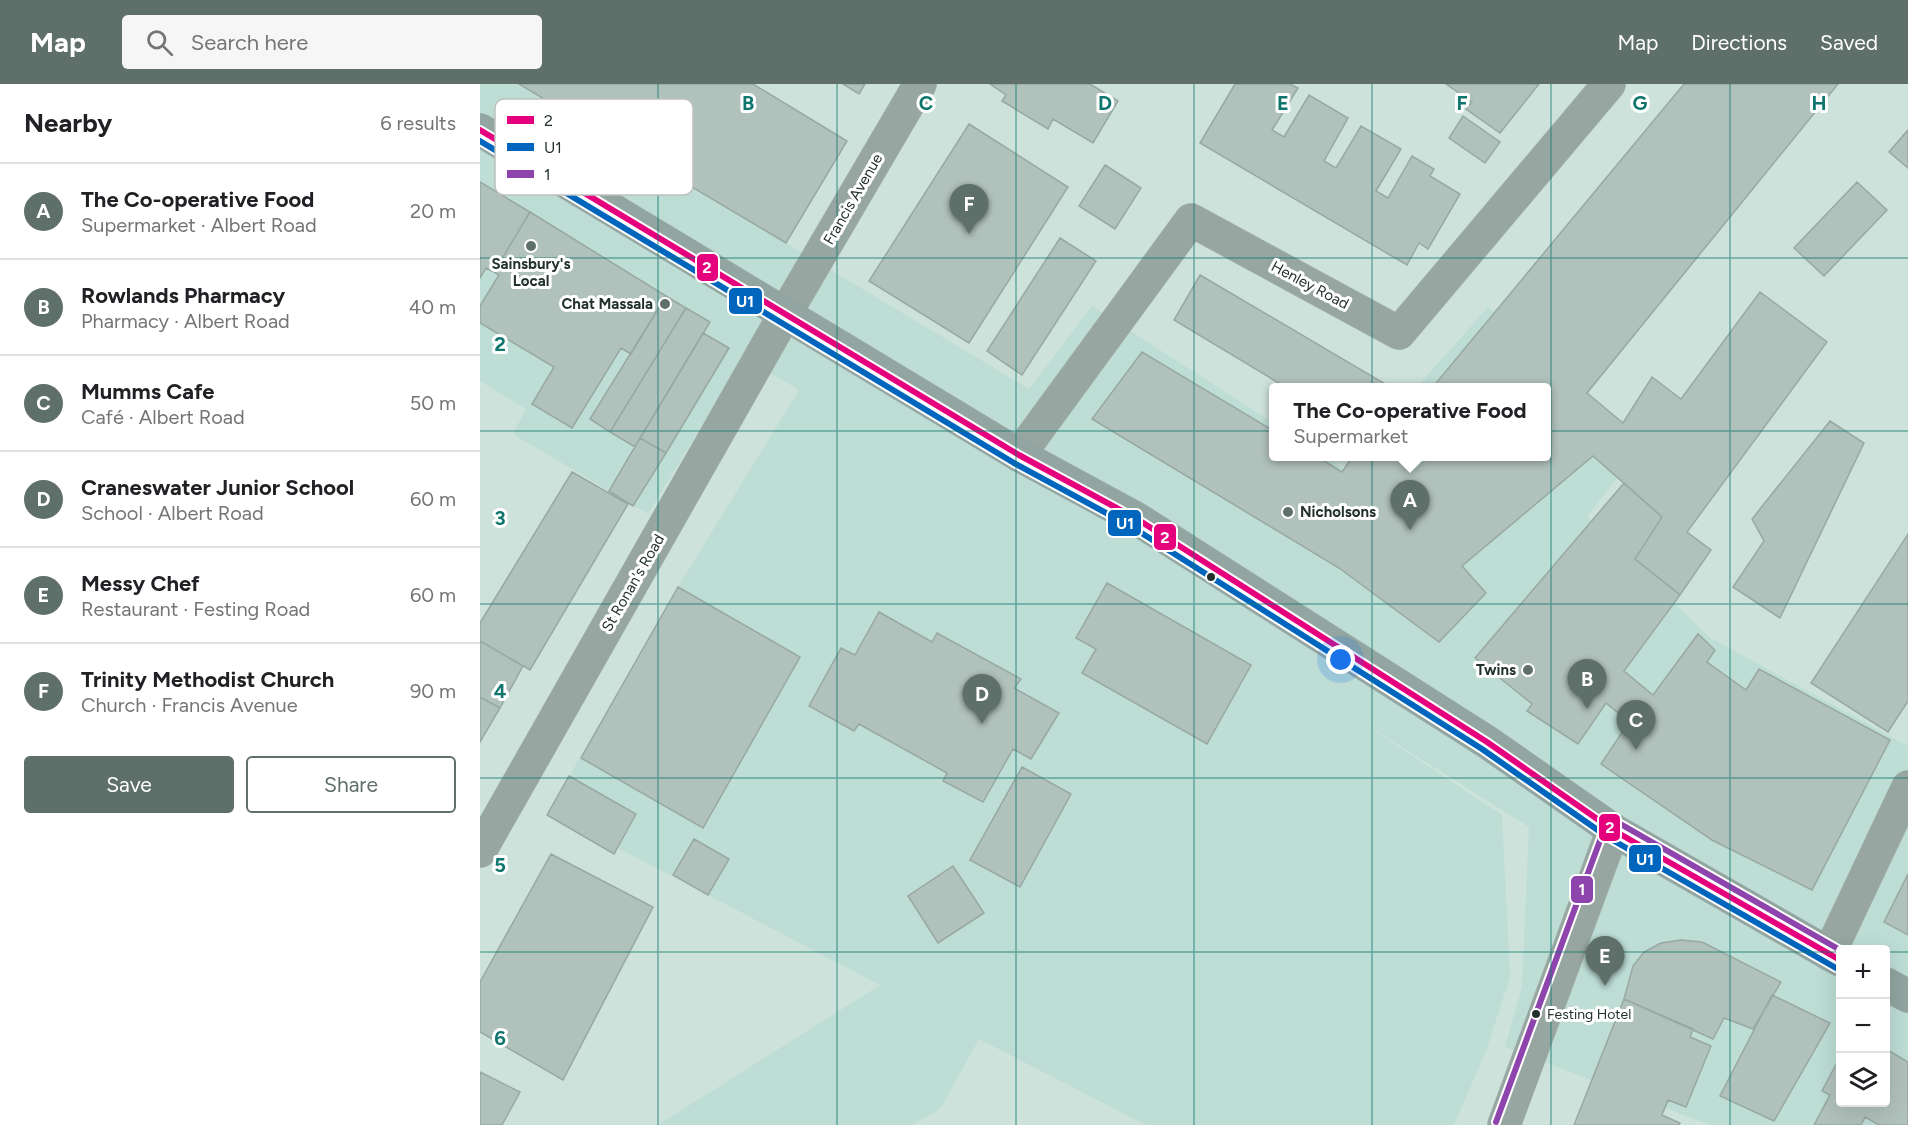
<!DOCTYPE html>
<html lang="en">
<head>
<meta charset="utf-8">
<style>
	body { margin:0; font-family:Figtree,sans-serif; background:#f6f6f6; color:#202124 }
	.controls { position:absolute; right:18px; bottom:18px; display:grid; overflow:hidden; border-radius:6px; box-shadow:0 6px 24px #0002 }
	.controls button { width:54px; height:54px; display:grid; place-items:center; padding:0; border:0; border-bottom:2px solid #e0e0e0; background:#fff; color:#202124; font:30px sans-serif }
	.you { position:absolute; left:861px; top:576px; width:21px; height:21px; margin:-15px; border:4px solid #fff; border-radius:50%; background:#1a73e8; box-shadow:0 0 0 9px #1a73e833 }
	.badge { display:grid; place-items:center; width:39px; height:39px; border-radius:50%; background:#5f6f6a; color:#fff; font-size:20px; font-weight:700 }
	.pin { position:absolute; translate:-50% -50px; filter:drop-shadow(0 2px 3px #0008) }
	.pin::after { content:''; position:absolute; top:32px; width:21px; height:18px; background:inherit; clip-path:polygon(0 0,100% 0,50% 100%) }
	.popup { position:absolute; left:789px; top:299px; width:282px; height:78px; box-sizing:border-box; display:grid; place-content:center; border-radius:6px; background:#fff; filter:drop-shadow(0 2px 4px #0005); font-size:20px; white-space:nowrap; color:#757577 }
	.popup b { font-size:22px; color:#202124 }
	.popup::after { content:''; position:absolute; left:50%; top:100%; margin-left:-12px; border:12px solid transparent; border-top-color:#fff }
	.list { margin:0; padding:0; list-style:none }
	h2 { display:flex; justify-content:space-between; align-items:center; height:78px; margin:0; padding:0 24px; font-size:26px }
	h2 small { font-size:20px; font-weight:400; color:#757577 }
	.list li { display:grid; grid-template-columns:39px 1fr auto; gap:18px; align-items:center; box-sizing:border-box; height:96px; padding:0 24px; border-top:2px solid #e0e0e0 }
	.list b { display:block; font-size:22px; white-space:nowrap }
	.list p { margin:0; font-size:20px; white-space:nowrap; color:#757577 }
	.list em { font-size:20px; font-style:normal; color:#757577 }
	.actions { display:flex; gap:12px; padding:18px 24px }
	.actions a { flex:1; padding:14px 0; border:2px solid #5f6f6a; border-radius:6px; text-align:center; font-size:21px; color:#5f6f6a }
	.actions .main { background:#5f6f6a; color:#fff }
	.icon { flex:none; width:33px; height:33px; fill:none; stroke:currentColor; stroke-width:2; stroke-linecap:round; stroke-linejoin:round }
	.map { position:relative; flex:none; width:1428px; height:1041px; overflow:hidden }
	header { display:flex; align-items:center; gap:36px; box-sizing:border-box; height:84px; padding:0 30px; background:#5f6f6a; color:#fff }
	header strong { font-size:28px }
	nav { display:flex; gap:33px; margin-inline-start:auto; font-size:21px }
	.search { width:420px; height:54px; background:#f6f6f6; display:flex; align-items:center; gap:15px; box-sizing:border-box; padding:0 21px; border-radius:6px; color:#757577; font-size:22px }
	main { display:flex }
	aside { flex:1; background:#fff }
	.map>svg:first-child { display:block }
</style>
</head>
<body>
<header>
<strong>Map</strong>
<div class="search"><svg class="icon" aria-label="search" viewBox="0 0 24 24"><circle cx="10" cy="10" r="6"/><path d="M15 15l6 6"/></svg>Search here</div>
<nav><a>Map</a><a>Directions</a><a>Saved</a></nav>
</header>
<main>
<aside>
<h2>Nearby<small>6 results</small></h2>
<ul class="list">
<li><span class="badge">A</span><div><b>The Co-operative Food</b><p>Supermarket · Albert Road</p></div><em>20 m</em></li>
<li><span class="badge">B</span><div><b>Rowlands Pharmacy</b><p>Pharmacy · Albert Road</p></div><em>40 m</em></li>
<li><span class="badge">C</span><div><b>Mumms Cafe</b><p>Café · Albert Road</p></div><em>50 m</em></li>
<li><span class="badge">D</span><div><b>Craneswater Junior School</b><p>School · Albert Road</p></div><em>60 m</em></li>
<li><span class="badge">E</span><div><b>Messy Chef</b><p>Restaurant · Festing Road</p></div><em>60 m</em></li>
<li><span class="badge">F</span><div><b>Trinity Methodist Church</b><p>Church · Francis Avenue</p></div><em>90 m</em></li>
</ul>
<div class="actions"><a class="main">Save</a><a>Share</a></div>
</aside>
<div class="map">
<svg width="1428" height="1041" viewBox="0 0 1428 1041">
	<rect width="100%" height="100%" fill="#cee2dc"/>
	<path fill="#bdddd5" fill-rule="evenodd" d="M 0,0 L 273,0 L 306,159 L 549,305 L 612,222 L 793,339 L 794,372 L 845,373 L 864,385 L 1066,372 L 1066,304 L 937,303 L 1008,223 L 1164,359 L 1107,433 L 1229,553 L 1428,662 L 1428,1041 L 1230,1041 L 1025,963 L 1042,902 L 1049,743 L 874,633 L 1022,731 L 1030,893 L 1006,967 L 974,1041 L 666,1041 L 499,955 L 460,1025 L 432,1041 L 178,1041 L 400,901 L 138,764 L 134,770 L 67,731 L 198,503 L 319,306 L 263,273 L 168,430 L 33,350 L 46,325 L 0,297 ZM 1360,866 L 1406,866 L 1406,1018 L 1360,1018 Z"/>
	<path fill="#b1c1bc" stroke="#98a8a3" stroke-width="1.5" d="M 39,0 L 273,0 L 367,57 L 306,159 Z
		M 363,0 L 385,0 L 379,10 Z
		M 510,0 L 610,0 L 638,17 L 613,59 L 573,35 L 568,45 L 522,17 L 526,11 Z
		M 755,0 L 810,0 L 818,4 L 792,46 L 804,53 L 829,11 L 868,34 L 844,77 L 856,84 L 881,42 L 921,65 L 896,107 L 908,114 L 932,72 L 954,85 L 950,92 L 980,110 L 948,165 L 939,159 L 927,181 L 720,59 Z
		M 966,0 L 1059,0 L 1020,49 L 986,25 L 992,18 Z
		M 1204,0 L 1358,0 L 1107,309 L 1143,339 L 1172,293 L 1201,315 L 1280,208 L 1347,258 L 1207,448 L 1231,466 L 1200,511 L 1155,475 L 1182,433 L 1113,372 L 982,482 L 1006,509 L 959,558 L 859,484 L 612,335 L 662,268 L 794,347 L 794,372 L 836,372 L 862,388 L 873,372 L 1066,372 L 1066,304 L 952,304 Z
		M 983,32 L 1020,58 L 1005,79 L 969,54 Z
		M 489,40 L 588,103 L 489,259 L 389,197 Z
		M 1428,46 L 1428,84 L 1409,68 Z
		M 625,81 L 661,104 L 635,145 L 599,122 Z
		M 0,98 L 50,128 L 14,188 L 6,184 L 0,194 Z
		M 1377,98 L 1407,126 L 1344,192 L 1314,164 Z
		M 50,128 L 186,212 L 151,270 L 141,264 L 92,344 L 52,320 L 74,283 L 0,239 L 0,222 L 19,191 L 14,188 Z
		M 580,154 L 616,177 L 542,291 L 507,267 Z
		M 720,191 L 907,301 L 906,304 L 807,304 L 694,236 Z
		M 186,212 L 206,224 L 130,348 L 110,335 Z
		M 206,224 L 230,238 L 155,363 L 130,348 Z
		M 223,249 L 249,264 L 186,369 L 160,354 Z
		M 1350,337 L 1384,359 L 1300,534 L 1253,503 L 1284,457 L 1272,435 Z
		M 160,354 L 186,369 L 153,422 L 129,407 Z
		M 92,388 L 148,420 L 50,586 L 0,557 L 0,539 Z
		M 1144,399 L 1182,433 L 1155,475 L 1200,511 L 1144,587 L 1173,611 L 1218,550 L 1235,566 L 1227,578 L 1266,606 L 1279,585 L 1410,656 L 1332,806 L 1232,756 L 1121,680 L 1149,638 L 1126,619 L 1098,660 L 1047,627 L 1052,620 L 995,574 Z
		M 1428,450 L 1428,617 L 1408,648 L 1331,599 Z
		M 627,499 L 771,581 L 727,660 L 602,589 L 616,565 L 596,554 Z
		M 198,503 L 320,573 L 223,744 L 101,674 Z
		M 399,528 L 452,558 L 457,549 L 541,595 L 534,604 L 579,629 L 551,675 L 533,665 L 503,718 L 463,697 L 467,689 L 379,640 L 374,647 L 329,622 L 361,564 L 375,571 Z
		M 0,557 L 43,582 L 20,624 L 0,613 Z
		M 0,613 L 20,624 L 0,658 Z
		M 542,683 L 591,710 L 540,803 L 490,776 Z
		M 89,692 L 156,730 L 134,770 L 67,731 Z
		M 214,755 L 249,775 L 228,811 L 193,791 Z
		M 71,770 L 173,823 L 83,996 L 0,948 L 0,898 Z
		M 473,782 L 504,829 L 458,859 L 428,812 Z
		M 1428,790 L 1428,851 L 1404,838 Z
		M 1201,856 L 1222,858 L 1301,898 L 1273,945 L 1244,934 L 1233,955 L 1144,915 L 1153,882 L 1164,868 L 1181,859 Z
		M 1292,911 L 1350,939 L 1294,1037 L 1240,1012 Z
		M 1144,915 L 1213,945 L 1210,953 L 1231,962 L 1206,1023 L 1188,1016 L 1182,1031 L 1200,1039 L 1199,1041 L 1094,1041 Z
		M 1406,965 L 1428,978 L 1428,1041 L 1399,1041 L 1385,1033 L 1381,1041 L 1334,1041 L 1350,1011 L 1342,1007 L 1360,973 L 1360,1018 L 1406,1018 Z
		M 0,988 L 40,1008 L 22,1041 L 0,1041 Z"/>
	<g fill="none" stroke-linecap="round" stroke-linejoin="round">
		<g stroke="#adbdb8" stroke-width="34">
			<path id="minor" d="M 539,371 L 711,136 L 919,249 L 1129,0
				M 0,767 L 305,230 L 440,0
				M 1349,870 L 1428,703
				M 1024,1041 L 1133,746"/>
		</g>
		<g stroke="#adbdb8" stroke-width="34">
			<path id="secondary" d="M 0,46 L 539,371 L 657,435 L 1007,658 L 1133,746 L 1360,876
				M 1406,900 L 1428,912"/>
		</g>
		<use href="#minor" stroke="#97a6a1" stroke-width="33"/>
		<use href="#secondary" stroke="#92a5a0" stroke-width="33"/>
		<g stroke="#fff" stroke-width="10">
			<path id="bus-1" d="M 0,46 L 539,371 L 657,435 L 1007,658 L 1133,746 L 1360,876"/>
		</g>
		<g stroke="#fff" stroke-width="10">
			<path id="bus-2" d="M 0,57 L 534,379 L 652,443 L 1002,665 L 1129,754 L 1356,884"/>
		</g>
		<g stroke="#fff" stroke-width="10">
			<path id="bus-3" d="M 1016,1038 L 1125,743 L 1129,738 L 1137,738 L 1360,866"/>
		</g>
		<use href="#bus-1" stroke="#e5007d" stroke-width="6"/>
		<use href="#bus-2" stroke="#0065bd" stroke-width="6"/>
		<use href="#bus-3" stroke="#8e44ad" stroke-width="6"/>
	</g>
	<path fill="none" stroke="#0f766e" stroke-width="1.5" stroke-opacity="0.55" d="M 178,0 L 178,1041M 357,0 L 357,1041M 536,0 L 536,1041M 714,0 L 714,1041M 892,0 L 892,1041M 1071,0 L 1071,1041M 1250,0 L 1250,1041M 0,174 L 1428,174M 0,347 L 1428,347M 0,520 L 1428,520M 0,694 L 1428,694M 0,868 L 1360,868M 1406,868 L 1428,868"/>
	<g fill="#5f6f6a" stroke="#fff" stroke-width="2">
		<circle cx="51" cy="162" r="6"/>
		<circle cx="185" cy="220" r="6"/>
		<circle cx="808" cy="428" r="6"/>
		<circle cx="1048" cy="586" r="6"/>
	</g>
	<g fill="#23312d" stroke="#fff" stroke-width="2">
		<circle cx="731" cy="493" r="5"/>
		<circle cx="1056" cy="930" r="5"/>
	</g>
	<g text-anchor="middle" stroke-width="6" stroke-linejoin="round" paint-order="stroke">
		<g font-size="14" fill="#23312d" stroke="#fff" text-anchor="start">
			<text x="1067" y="935">Festing Hotel</text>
		</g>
		<g font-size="15" fill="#23312d" stroke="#fff">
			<text transform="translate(373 115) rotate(-60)" y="5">Francis Avenue</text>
			<text transform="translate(830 201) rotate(28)" y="5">Henley Road</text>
			<text transform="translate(153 499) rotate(-60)" y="5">St Ronan's Road</text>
		</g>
		<g font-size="15" font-weight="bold" fill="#23312d" stroke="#fff" text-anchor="end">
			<text x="51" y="185" text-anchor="middle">Sainsbury's<tspan x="51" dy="17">Local</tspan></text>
			<text x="173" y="225">Chat Massala</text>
			<text x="820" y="433" text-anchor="start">Nicholsons</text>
			<text x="1036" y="591">Twins</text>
		</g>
	</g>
	<rect x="15" y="15" width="198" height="96" rx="9" fill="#fff" stroke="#bdc1c0" stroke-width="1.5"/>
	<rect x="27" y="32" width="27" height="8" fill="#e5007d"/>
	<rect x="27" y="59" width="27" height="8" fill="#0065bd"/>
	<rect x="27" y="86" width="27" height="8" fill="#8e44ad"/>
	<g font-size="16" fill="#23312d">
		<text x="64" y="42">2</text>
		<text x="64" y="69">U1</text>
		<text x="64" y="96">1</text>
	</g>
	<g font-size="20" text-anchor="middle" font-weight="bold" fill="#0f766e" stroke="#fff" stroke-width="6" stroke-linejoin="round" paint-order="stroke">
		<text x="268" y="26">B</text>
		<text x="446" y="26">C</text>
		<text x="625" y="26">D</text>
		<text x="803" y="26">E</text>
		<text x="982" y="26">F</text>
		<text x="1160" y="26">G</text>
		<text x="1339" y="26">H</text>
		<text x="20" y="267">2</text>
		<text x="20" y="441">3</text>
		<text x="20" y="614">4</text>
		<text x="20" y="788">5</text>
		<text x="20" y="961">6</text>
	</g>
	<g stroke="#fff" stroke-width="2">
		<rect x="216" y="169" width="23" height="29" rx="6" fill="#e5007d"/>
		<rect x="248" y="203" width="35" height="28" rx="6" fill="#0065bd"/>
		<rect x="627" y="425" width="35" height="28" rx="6" fill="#0065bd"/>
		<rect x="673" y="439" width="24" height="28" rx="6" fill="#e5007d"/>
		<rect x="1118" y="729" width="23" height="29" rx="6" fill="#e5007d"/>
		<rect x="1148" y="760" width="34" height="29" rx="6" fill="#0065bd"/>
		<rect x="1090" y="791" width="24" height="29" rx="6" fill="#8e44ad"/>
	</g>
	<g font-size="16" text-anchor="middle" font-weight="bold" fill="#fff">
		<text x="227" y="189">2</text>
		<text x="265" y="223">U1</text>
		<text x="645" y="445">U1</text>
		<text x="685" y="459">2</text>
		<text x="1130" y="749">2</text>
		<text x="1165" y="781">U1</text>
		<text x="1102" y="811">1</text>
	</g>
</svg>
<div class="controls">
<button>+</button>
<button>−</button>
<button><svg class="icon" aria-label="layers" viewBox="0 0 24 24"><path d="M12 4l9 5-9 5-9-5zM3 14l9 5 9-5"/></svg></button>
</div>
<div class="you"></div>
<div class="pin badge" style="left:930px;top:446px">A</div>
<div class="popup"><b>The Co-operative Food</b>Supermarket</div>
<div class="pin badge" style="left:1107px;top:625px">B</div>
<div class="pin badge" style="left:1156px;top:666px">C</div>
<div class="pin badge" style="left:502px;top:640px">D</div>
<div class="pin badge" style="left:1125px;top:902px">E</div>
<div class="pin badge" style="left:489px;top:150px">F</div>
</div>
</main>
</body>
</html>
